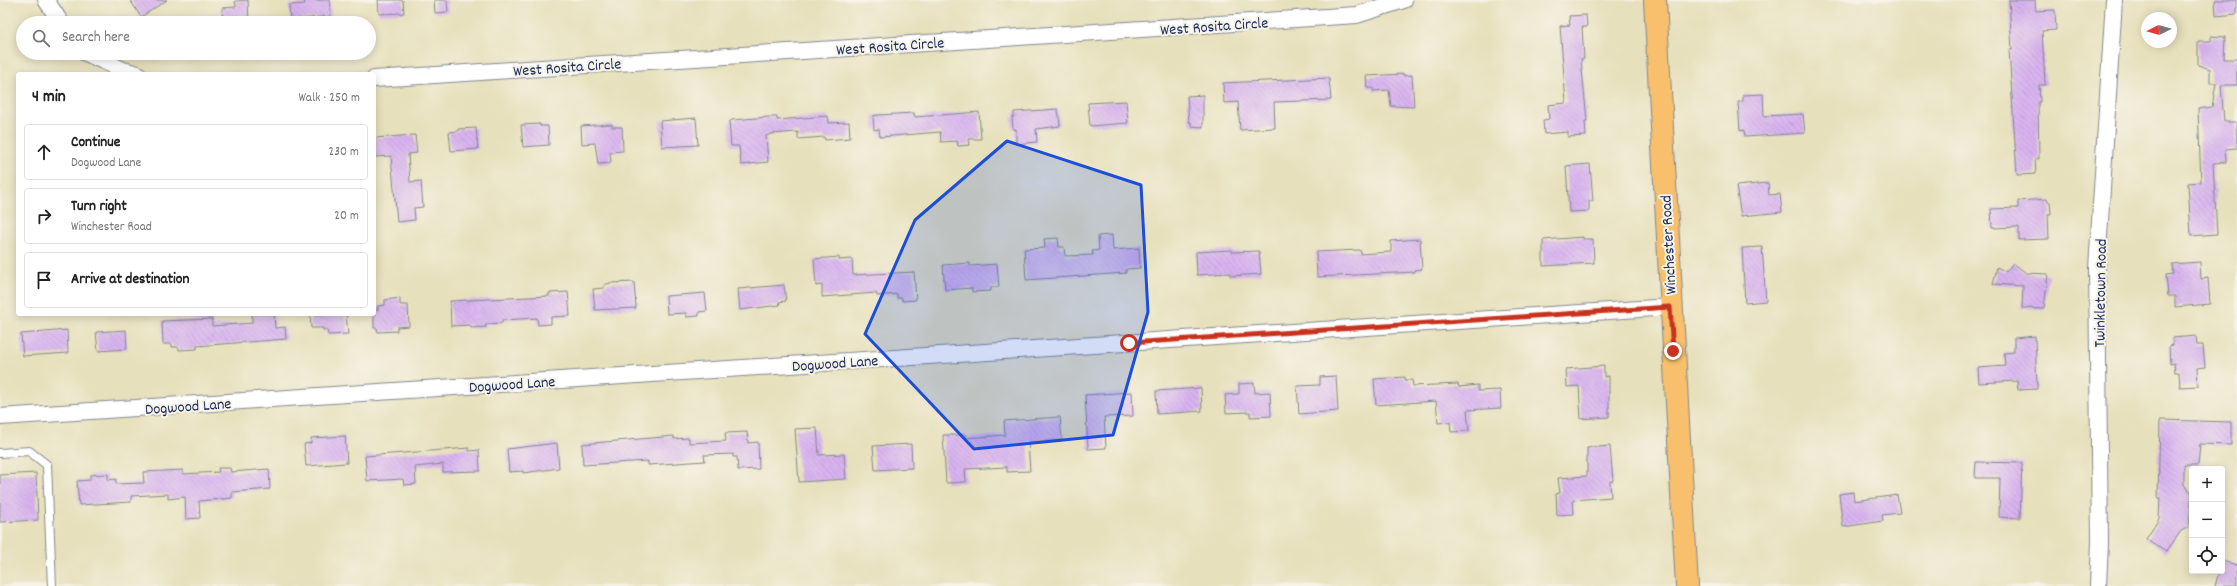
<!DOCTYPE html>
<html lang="en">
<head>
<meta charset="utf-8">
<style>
	body { margin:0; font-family:Dekko,sans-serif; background:#f6f6f6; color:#222 }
	.controls { position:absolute; right:12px; bottom:12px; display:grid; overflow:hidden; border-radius:4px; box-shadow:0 2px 10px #0003 }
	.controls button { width:36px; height:36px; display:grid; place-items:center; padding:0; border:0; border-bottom:1px solid #e0e0e0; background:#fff; color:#222; font:20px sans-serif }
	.compass { position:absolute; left:2141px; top:12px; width:36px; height:36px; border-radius:50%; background:#fff; box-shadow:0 2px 10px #0003; rotate:265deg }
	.stop { position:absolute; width:12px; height:12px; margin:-9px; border:3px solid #c8321e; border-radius:50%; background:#fff }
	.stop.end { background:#c8321e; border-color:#fff; box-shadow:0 1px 4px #0008 }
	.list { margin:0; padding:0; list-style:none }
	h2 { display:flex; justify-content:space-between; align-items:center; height:52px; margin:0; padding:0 16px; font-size:17px }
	h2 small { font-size:13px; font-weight:400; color:#767676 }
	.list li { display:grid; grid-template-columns:26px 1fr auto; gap:12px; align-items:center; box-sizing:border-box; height:56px; margin:0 8px 8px; padding:0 8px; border:1px solid #e0e0e0; border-radius:4px }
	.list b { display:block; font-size:15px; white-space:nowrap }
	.list p { margin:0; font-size:13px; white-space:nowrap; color:#767676 }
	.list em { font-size:13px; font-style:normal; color:#767676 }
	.icon { flex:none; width:22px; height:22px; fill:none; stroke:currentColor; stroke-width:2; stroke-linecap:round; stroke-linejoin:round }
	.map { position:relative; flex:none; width:2237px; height:586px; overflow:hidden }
	.search { position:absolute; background:#fff; box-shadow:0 2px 10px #0003; left:16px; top:16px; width:360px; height:44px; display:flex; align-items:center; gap:10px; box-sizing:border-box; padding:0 14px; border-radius:22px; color:#767676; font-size:15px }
	.panel { position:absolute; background:#fff; box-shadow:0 2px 10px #0003; left:16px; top:72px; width:360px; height:244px; border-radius:4px }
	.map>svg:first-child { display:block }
</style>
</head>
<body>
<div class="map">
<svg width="2237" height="586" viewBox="0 0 2237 586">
	<defs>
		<pattern id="building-back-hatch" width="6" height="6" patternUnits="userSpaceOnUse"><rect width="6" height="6" fill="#d8b3ef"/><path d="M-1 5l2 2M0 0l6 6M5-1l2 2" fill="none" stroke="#b99acf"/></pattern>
	</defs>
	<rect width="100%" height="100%" fill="#f7f3e8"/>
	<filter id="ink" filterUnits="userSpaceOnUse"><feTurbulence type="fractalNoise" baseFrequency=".025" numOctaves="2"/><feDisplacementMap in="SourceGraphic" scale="8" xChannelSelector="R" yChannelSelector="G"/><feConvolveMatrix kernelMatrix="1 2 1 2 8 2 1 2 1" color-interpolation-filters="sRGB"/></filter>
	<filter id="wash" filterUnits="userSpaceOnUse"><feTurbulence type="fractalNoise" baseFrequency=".012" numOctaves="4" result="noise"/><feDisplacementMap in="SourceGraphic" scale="16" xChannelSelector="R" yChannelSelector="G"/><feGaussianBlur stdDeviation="0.9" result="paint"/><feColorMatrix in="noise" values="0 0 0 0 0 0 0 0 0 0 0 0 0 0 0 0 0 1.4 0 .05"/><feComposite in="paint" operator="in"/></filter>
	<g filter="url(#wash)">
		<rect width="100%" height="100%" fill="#e7e0bc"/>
		<g id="blocks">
			<path fill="url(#building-back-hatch)" d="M 130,0 L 167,0 L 141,17 Z
				M 248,0 L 249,23 L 223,23 L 222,8 L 236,7 L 235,1 Z
				M 304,0 L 330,0 L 331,16 L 290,20 L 289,5 L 305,4 Z
				M 378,0 L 403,0 L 404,13 L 379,14 Z
				M 434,0 L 447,0 L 448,12 L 435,13 Z
				M 2009,0 L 2035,0 L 2036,11 L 2055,10 L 2056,30 L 2042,31 L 2045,85 L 2039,85 L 2040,102 L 2038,102 L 2039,159 L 2035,159 L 2036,174 L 2017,175 L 2009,50 L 2012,50 Z
				M 2215,0 L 2237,0 L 2237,14 L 2216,16 Z
				M 1586,15 L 1587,27 L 1582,27 L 1584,59 L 1581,59 L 1587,121 L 1585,121 L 1586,136 L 1568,137 L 1568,132 L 1544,134 L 1543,120 L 1549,119 L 1548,105 L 1566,103 L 1560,26 L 1570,25 L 1569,16 Z
				M 2211,36 L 2225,37 L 2224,59 L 2237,59 L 2237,85 L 2221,85 L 2224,122 L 2236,122 L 2237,148 L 2225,149 L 2226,162 L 2213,163 L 2217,234 L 2191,236 L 2188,183 L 2201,182 L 2198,109 L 2212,107 L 2216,83 L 2210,83 L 2210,69 L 2198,65 L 2198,41 L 2211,41 Z
				M 1404,74 L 1404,76 L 1412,75 L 1414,107 L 1391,106 L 1389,90 L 1373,91 L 1373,88 L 1367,88 L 1366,76 Z
				M 1329,78 L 1331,100 L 1274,102 L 1275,128 L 1240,130 L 1238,102 L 1224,103 L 1223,83 Z
				M 1763,94 L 1764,116 L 1803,114 L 1805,133 L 1745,137 L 1744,130 L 1740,131 L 1738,102 L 1743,101 L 1743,95 Z
				M 1203,95 L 1203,127 L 1191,126 L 1191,122 L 1189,122 L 1187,96 Z
				M 1126,101 L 1128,123 L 1090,126 L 1088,103 Z
				M 1058,109 L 1060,126 L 1036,129 L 1037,142 L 1016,144 L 1016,129 L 1013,129 L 1012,117 L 1014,117 L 1014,112 Z
				M 979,112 L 981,139 L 969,139 L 970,145 L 958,146 L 957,141 L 941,142 L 940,132 L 880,137 L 879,129 L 874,130 L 873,116 L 878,115 L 914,113 L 915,117 Z
				M 828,116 L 829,123 L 849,122 L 850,138 L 825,140 L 824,137 L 798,139 L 798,132 L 771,134 L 766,136 L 768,162 L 741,165 L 739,146 L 731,146 L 729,122 L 732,120 L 769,117 L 777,117 L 777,120 Z
				M 696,118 L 698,145 L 662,147 L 660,121 Z
				M 540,124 L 540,126 L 548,126 L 549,145 L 523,147 L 521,125 Z
				M 612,124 L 612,127 L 622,127 L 623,151 L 610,152 L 611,163 L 598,164 L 595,143 L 582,144 L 581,126 Z
				M 476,128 L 478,149 L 451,151 L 449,132 L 458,131 L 458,129 Z
				M 415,135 L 417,153 L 408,154 L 410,182 L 421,181 L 423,207 L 414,208 L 415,220 L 397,222 L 391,156 L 374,157 L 374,138 Z
				M 1590,164 L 1593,201 L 1589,201 L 1589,211 L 1569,212 L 1566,166 Z
				M 1768,183 L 1769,195 L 1780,194 L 1782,212 L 1741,216 L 1736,186 Z
				M 2047,199 L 2048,202 L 2050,202 L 2051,214 L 2048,214 L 2049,239 L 2019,240 L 2019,227 L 1992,228 L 1991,209 L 2018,208 L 2018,201 Z
				M 1112,235 L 1113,250 L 1139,248 L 1140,268 L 1126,269 L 1126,273 L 1026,280 L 1024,249 L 1045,248 L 1044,239 L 1058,238 L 1059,247 L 1064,247 L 1065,256 L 1093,255 L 1092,251 L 1099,250 L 1098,236 Z
				M 1583,237 L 1583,239 L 1593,239 L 1594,263 L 1543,266 L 1543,240 Z
				M 1420,239 L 1422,269 L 1415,270 L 1415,272 L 1317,277 L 1316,252 L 1360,250 L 1361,254 L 1391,252 L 1391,241 Z
				M 1762,247 L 1766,301 L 1745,303 L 1742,248 Z
				M 1232,250 L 1232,252 L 1259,251 L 1261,274 L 1230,276 L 1230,273 L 1197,275 L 1196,252 Z
				M 839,257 L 839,260 L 852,259 L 853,275 L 914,272 L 916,300 L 902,301 L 902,298 L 897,298 L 897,294 L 877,296 L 876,293 L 822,297 L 822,285 L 816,286 L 814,259 Z
				M 2200,262 L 2201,279 L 2208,278 L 2210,304 L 2175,307 L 2175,296 L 2168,296 L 2166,275 L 2173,274 L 2172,264 Z
				M 970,263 L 970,266 L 997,264 L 999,287 L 991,287 L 991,291 L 972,292 L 972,288 L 945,290 L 943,265 Z
				M 2013,263 L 2026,273 L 2048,274 L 2044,309 L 2022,308 L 2023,286 L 1993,284 L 1997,267 L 2006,272 Z
				M 634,282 L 636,308 L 595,310 L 593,289 L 604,288 L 604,285 L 610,283 Z
				M 784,285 L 786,301 L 779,302 L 780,305 L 740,310 L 738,289 Z
				M 568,292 L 570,316 L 551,317 L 551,324 L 538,325 L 537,318 L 502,320 L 502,323 L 486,324 L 486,327 L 471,328 L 470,325 L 451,326 L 450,301 L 549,296 L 549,293 Z
				M 705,293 L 707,311 L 699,312 L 699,316 L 686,317 L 686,313 L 667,314 L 666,296 Z
				M 400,298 L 400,305 L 408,305 L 409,326 L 397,327 L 397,331 L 378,332 L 377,328 L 374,328 L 374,310 L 378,310 L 378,306 L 385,305 L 385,300 Z
				M 252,314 L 274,314 L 275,328 L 285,327 L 286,339 L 197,346 L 197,349 L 179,350 L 178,347 L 172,347 L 172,344 L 163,344 L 162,321 L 212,319 L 212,326 L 252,323 Z
				M 310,314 L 346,314 L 348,334 L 328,335 L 327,330 L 323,330 L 323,328 L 311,328 Z
				M 67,330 L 68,353 L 23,356 L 21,334 Z
				M 126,330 L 127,349 L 98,351 L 96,332 Z
				M 2035,336 L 2037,389 L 2018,390 L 2017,381 L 1979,383 L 1978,368 L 2005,366 L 2004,353 L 2014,352 L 2014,338 Z
				M 2196,336 L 2197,345 L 2203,345 L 2205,367 L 2197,368 L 2198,386 L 2180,387 L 2179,372 L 2175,372 L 2174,363 L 2170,364 L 2169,346 L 2173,345 L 2172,338 Z
				M 1604,366 L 1604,377 L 1609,376 L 1609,417 L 1581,419 L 1579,386 L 1567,387 L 1566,369 Z
				M 1336,376 L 1338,411 L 1299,414 L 1297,386 L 1320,385 L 1320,377 Z
				M 1405,377 L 1405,380 L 1412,380 L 1413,386 L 1458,384 L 1459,387 L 1478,385 L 1478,391 L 1500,390 L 1501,408 L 1467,410 L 1469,431 L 1451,432 L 1450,422 L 1438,423 L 1436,401 L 1376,405 L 1374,379 Z
				M 1254,383 L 1255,393 L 1270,392 L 1271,416 L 1250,417 L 1250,412 L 1226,413 L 1225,395 L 1239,394 L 1239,384 Z
				M 1201,388 L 1202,411 L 1157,414 L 1156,391 Z
				M 1132,392 L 1133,416 L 1104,417 L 1106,448 L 1088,449 L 1085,395 Z
				M 1060,417 L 1062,440 L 1028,442 L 1030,471 L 1007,472 L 1007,467 L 965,469 L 966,482 L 946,483 L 943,435 L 966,435 L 966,438 L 1005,435 L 1004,421 Z
				M 2160,420 L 2231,422 L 2231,445 L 2200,444 L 2198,465 L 2184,465 L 2184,485 L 2192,493 L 2189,527 L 2181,531 L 2166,552 L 2146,539 L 2159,519 L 2160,498 L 2158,498 Z
				M 817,428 L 819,455 L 844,454 L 846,479 L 799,482 L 795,429 Z
				M 747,432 L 748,443 L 758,442 L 759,469 L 738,470 L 737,457 L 733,457 L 733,454 L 704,455 L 705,461 L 648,465 L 648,461 L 583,465 L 582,444 L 674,436 L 674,439 L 689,438 L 689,443 L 726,441 L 725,433 Z
				M 345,436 L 347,463 L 306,466 L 304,444 L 311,443 L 311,438 Z
				M 557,443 L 559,468 L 523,473 L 523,471 L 509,472 L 507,449 Z
				M 911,444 L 912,468 L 875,470 L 873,446 Z
				M 1610,446 L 1613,481 L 1610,481 L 1611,497 L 1573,500 L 1574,514 L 1557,515 L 1556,494 L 1560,493 L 1558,478 L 1587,476 L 1587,448 Z
				M 469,448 L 469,451 L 479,450 L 480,471 L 443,472 L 443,464 L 415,467 L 416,484 L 404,485 L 403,479 L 367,481 L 365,456 Z
				M 1976,462 L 2022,463 L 2020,518 L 1999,517 L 2000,478 L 1975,478 Z
				M 218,468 L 230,468 L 231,472 L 269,469 L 270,489 L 232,492 L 232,498 L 199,501 L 200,518 L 186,519 L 185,497 L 168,499 L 168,494 L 131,496 L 131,502 L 79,505 L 77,481 L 90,480 L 90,475 L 108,474 L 108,480 L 116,479 L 116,484 L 144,483 L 143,472 L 183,470 L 183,474 L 219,472 Z
				M 36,473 L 38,520 L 0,522 L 0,475 Z
				M 1853,492 L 1854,501 L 1897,495 L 1900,513 L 1882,515 L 1883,521 L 1843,527 L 1839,494 Z
				M 2222,561 L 2237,565 L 2237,586 L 2215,586 L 2219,571 L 2222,571 Z"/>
		</g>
	</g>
	<g filter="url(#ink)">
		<use href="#blocks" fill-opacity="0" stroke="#81888d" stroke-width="1"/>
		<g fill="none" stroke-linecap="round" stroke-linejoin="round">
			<g stroke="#81888d" stroke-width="10">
				<path id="lane" d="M 0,453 L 29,451 L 47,465 L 52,586"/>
			</g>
			<g stroke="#81888d" stroke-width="18">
				<path id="street" d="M 46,0 L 61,23
					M 86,53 L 123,70 L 138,74
					M 374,79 L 1357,15 L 1404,0
					M 0,417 L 1670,307
					M 2098,586 L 2100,543 L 2097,268 L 2114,0"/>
			</g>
			<g stroke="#81888d" stroke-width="24">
				<path id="primary" d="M 1655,0 L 1687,586"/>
			</g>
			<use href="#lane" stroke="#fff" stroke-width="8"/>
			<use href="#street" stroke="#fff" stroke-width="16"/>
			<use href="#primary" stroke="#f8bf6c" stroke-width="22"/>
		</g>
	</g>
	<g fill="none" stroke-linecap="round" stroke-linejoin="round" filter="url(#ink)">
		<path stroke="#c8321e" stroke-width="5" d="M 1129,343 L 1670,307 L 1673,351"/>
	</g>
	<path fill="#1d4ed8" fill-opacity="0.2" stroke="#1d4ed8" stroke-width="3" stroke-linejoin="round" d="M 1007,141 L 1141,185 L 1148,312 L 1113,435 L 974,449 L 865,334 L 915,220 Z"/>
	<g text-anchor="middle" stroke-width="4" stroke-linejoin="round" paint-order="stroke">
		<g font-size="16" fill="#1b2f5e" stroke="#f7f3e8">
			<text transform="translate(1214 25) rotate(-4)" y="6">West Rosita Circle</text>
			<text transform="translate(890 45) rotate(-4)" y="6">West Rosita Circle</text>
			<text transform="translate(567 66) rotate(-4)" y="6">West Rosita Circle</text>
			<text transform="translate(1667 245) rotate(-93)" y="6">Winchester Road</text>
			<text transform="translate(2099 293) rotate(-89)" y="6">Twinkletown Road</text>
			<text transform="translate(835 362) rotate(-4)" y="6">Dogwood Lane</text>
			<text transform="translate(512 383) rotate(-4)" y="6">Dogwood Lane</text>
			<text transform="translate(188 405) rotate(-4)" y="6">Dogwood Lane</text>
		</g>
	</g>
</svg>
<div class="controls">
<button>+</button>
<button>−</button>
<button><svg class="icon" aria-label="locate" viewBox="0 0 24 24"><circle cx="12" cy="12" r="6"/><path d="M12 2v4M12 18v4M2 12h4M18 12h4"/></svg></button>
</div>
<svg class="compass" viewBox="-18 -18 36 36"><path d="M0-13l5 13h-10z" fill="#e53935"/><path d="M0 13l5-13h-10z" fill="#767676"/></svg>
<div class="stop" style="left:1129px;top:343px"></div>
<div class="stop end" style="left:1673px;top:351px"></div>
<div class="search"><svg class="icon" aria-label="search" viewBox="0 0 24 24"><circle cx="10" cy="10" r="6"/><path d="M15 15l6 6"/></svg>Search here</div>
<section class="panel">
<h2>4 min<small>Walk · 250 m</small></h2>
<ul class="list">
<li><svg class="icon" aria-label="ahead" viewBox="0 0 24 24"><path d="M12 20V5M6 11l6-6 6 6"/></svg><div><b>Continue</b><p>Dogwood Lane</p></div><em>230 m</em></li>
<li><svg class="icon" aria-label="right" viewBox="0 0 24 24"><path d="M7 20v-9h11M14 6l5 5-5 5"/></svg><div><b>Turn right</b><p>Winchester Road</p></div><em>20 m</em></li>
<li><svg class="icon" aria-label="arrive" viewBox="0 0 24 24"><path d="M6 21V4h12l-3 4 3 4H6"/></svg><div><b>Arrive at destination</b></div></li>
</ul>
</section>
</div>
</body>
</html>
